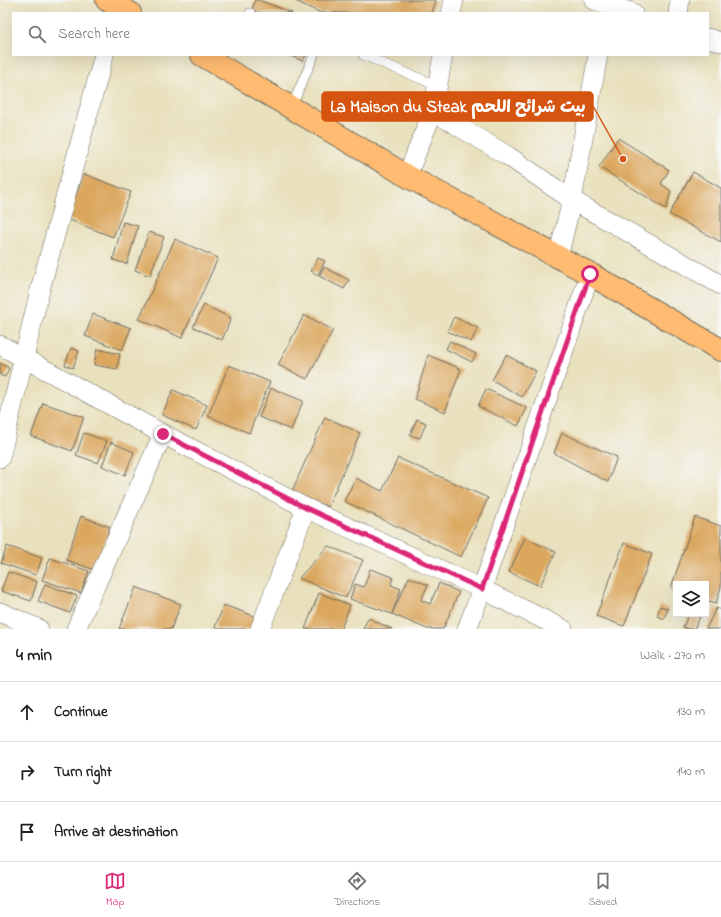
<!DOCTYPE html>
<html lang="en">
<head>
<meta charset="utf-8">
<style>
	body { margin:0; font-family:"Indie Flower","Playpen Sans Arabic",sans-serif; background:#f2f2f2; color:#202124 }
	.controls { position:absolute; right:12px; bottom:12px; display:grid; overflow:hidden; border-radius:0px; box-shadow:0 4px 16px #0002 }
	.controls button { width:36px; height:36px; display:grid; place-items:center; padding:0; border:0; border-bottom:1px solid #e0e0e0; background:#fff; color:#202124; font:20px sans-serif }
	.stop { position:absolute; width:12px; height:12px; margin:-9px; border:3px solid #db2777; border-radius:50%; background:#fff }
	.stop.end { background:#db2777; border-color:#fff; box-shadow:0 1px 4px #0008 }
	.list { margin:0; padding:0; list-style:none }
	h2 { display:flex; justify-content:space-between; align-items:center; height:52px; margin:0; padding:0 16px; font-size:17px }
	h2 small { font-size:13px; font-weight:400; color:#757577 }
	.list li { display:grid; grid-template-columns:26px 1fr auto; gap:12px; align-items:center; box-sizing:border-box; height:60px; padding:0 16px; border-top:1px solid #e0e0e0 }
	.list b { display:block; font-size:15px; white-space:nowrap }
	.list em { font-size:13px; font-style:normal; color:#757577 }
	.icon { flex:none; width:22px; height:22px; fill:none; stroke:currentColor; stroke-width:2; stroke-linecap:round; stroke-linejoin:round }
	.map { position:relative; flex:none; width:721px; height:629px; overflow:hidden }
	.search { position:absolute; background:#fff; box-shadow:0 4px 16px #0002; left:12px; right:12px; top:12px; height:44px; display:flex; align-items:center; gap:10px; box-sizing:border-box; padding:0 14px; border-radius:0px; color:#757577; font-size:15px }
	.sheet { height:232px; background:#fff }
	nav { display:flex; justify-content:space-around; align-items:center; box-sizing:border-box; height:56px; border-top:1px solid #e0e0e0; background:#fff; font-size:11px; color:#757577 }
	nav a { display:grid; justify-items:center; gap:2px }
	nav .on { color:#db2777 }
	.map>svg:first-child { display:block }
</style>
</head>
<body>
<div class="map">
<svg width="721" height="629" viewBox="0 0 721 629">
	<rect width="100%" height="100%" fill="#f6f6f2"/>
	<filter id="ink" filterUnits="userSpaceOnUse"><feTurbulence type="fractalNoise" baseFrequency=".025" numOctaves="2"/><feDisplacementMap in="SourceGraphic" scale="8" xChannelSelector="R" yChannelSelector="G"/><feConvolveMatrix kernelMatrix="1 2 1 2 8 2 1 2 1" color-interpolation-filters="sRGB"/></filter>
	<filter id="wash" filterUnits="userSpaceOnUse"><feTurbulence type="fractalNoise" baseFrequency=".012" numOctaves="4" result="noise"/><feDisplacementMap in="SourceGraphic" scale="16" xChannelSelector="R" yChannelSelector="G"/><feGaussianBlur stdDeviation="0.9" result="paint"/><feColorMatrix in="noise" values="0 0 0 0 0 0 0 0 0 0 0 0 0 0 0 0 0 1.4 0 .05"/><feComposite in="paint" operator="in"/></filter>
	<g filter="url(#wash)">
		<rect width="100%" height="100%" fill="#e9e1bd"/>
		<g id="blocks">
			<path fill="#dba75e" d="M 255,0 L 259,0 L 292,13 L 251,13 Z
				M 293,0 L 436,0 L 432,13 L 321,13 Z
				M 288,55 L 306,55 L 303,61 Z
				M 618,138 L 669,170 L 661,184 L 671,191 L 666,209 L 599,167 Z
				M 693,172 L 721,188 L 721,242 L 669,214 Z
				M 84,174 L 131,192 L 113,237 L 67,219 Z
				M 123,222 L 138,226 L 127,264 L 113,260 Z
				M 149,232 L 164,237 L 150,276 L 135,270 Z
				M 175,239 L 218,258 L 182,338 L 139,319 Z
				M 318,258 L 325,261 L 318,275 L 311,271 Z
				M 324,267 L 349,280 L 344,289 L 319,276 Z
				M 204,305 L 231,318 L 222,340 L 193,327 Z
				M 93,314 L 131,328 L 122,350 L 85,336 Z
				M 304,315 L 333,330 L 307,379 L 278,365 Z
				M 454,317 L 478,328 L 471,342 L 447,331 Z
				M 450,341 L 476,354 L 472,362 L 446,349 Z
				M 71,348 L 79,351 L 73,368 L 65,365 Z
				M 97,349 L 120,354 L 117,369 L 94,365 Z
				M 428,355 L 461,369 L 445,412 L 415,399 Z
				M 506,355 L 536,371 L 522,397 L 492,380 Z
				M 0,363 L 9,368 L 5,377 L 0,375 Z
				M 229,365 L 270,382 L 249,433 L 208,416 Z
				M 271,388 L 303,401 L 291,430 L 259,417 Z
				M 486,389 L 527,408 L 518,426 L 478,406 Z
				M 173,390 L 207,405 L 196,430 L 162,415 Z
				M 43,403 L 84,417 L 72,451 L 31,436 Z
				M 325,417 L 360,433 L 328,507 L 292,491 Z
				M 417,419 L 426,423 L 420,438 L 410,435 Z
				M 84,433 L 107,441 L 98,463 L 76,455 Z
				M 562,433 L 617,457 L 608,482 L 554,453 Z
				M 111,442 L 134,452 L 125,475 L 102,466 Z
				M 398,458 L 488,498 L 461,557 L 344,501 L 356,478 L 382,491 Z
				M 81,516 L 110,527 L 95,570 L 66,560 Z
				M 695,517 L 721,526 L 721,587 L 716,603 L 706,600 L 706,584 L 676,584 L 676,590 L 671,588 Z
				M 525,538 L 556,552 L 540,586 L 509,572 Z
				M 624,543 L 652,554 L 624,626 L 596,616 Z
				M 7,546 L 42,558 L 36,575 L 1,563 Z
				M 328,546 L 363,560 L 346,598 L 299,578 Z
				M 50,558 L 89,571 L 81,593 L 42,580 Z
				M 370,569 L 393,577 L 391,585 L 401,589 L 392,614 L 350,599 L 355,584 L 364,587 Z
				M 8,572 L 37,582 L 31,601 L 1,591 Z
				M 409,577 L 428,585 L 421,600 L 430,604 L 439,583 L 459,592 L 443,629 L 427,629 L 392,614 Z
				M 45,584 L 77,596 L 70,613 L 38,601 Z
				M 136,587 L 181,604 L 171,629 L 119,629 Z
				M 319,593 L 350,605 L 341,629 L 305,629 Z
				M 224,605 L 260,618 L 256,629 L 219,629 L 215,627 Z
				M 660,606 L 668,609 L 664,619 L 657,616 Z
				M 716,608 L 721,610 L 721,629 L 706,629 Z
				M 689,614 L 694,614 L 700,617 L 694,629 L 688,629 L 683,627 Z
				M 368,618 L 392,629 L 363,629 Z"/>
		</g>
	</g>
	<g filter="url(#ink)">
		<use href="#blocks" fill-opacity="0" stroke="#6e6b5e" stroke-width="1"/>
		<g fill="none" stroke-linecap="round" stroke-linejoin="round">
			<g stroke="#6e6b5e" stroke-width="10">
				<path id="service" d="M 250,13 L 251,13
					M 363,55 L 438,86
					M 291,108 L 314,55"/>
			</g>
			<g stroke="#6e6b5e" stroke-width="20">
				<path id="minor" d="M 594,0 L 633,13
					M 451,13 L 454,0
					M 678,13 L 680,0
					M 708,38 L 721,42
					M 433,111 L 508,156 L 572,200 L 721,285
					M 407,176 L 433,111 L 443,55
					M 558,257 L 572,200 L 598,55
					M 0,345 L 163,434 L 306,508 L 482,589 L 563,629
					M 0,458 L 40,290 L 104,55
					M 0,612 L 39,629
					M 76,629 L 163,434
					M 260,629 L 306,508
					M 467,629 L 482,589 L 590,274"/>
			</g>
			<g stroke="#6e6b5e" stroke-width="24">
				<path id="trunk" d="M 107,0 L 130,13
					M 202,55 L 407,176 L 590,274 L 721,350"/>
			</g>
			<use href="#service" stroke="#fff" stroke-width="9"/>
			<use href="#minor" stroke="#fff" stroke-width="19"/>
			<use href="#trunk" stroke="#ffbb71" stroke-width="22"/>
		</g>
	</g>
	<g fill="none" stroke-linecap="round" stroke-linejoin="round" filter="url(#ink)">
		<path stroke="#db2777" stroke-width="5" d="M 163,434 L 306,508 L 482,589 L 590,274"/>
	</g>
	<path fill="none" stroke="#d5540f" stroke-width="1.5" d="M623 159L593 106"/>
	<circle fill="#d5540f" stroke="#f6f6f2" stroke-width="1.5" cx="623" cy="159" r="4"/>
	<rect fill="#d5540f" stroke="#d5540f" stroke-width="1.5" x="322" y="92" width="271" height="29" rx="4"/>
	<g font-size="17" text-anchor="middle" font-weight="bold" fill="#fff">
		<text x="458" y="112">La Maison du Steak بيت شرائح اللحم</text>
	</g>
</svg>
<div class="controls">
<button><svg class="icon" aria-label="layers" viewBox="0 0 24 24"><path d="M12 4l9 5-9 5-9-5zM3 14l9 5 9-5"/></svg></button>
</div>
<div class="stop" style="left:590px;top:274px"></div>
<div class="stop end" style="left:163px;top:434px"></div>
<div class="search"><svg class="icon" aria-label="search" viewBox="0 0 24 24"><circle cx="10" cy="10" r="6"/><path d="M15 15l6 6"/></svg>Search here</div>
</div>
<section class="sheet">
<h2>4 min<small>Walk · 270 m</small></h2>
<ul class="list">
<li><svg class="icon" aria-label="ahead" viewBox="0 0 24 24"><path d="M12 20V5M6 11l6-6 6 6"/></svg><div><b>Continue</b></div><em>130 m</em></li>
<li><svg class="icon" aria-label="right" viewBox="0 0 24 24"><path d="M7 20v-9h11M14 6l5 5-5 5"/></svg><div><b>Turn right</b></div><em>140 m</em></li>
<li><svg class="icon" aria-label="arrive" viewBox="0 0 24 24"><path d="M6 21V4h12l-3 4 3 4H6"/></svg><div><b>Arrive at destination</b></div></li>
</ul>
</section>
<nav>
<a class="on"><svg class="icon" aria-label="map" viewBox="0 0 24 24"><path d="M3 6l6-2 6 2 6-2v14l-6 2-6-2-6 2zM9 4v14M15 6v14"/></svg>Map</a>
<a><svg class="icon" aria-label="directions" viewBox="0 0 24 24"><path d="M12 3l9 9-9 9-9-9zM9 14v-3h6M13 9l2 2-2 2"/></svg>Directions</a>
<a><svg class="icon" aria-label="saved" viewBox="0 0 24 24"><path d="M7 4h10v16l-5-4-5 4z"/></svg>Saved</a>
</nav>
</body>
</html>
